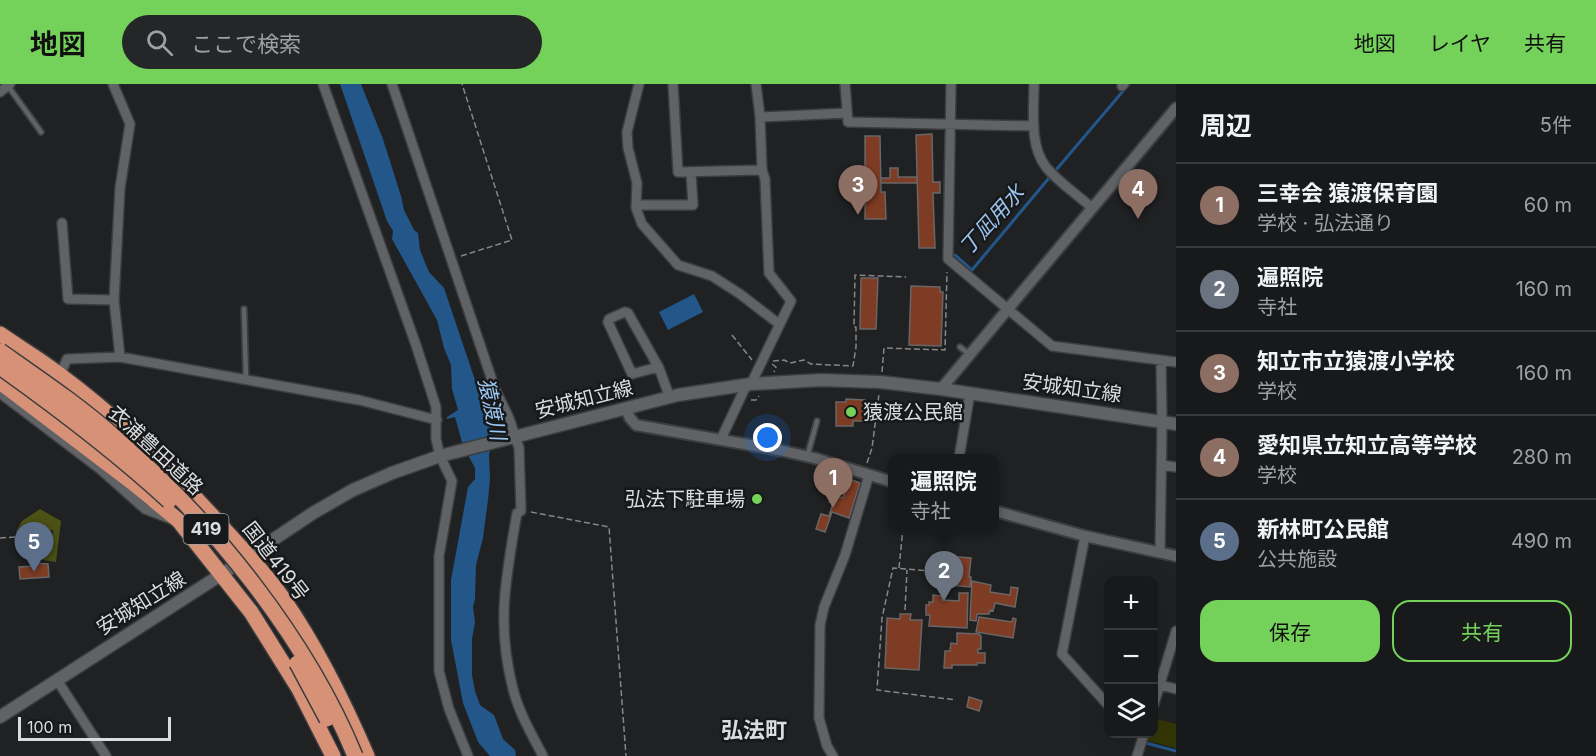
<!DOCTYPE html>
<html lang="ja">
<head>
<meta charset="utf-8">
<style>
	body { margin:0; font-family:Inter,"Noto Sans JP",sans-serif; background:#242627; color:#f1f3f6 }
	.controls { position:absolute; right:18px; bottom:18px; display:grid; overflow:hidden; border-radius:12px; box-shadow:0 6px 24px #0002 }
	.controls button { width:54px; height:54px; display:grid; place-items:center; padding:0; border:0; border-bottom:2px solid #363839; background:#17191a; color:#f1f3f6; font:30px sans-serif }
	.scale { position:absolute; left:18px; bottom:15px; width:153px; box-sizing:border-box; padding-left:6px; border:3px solid #dbdcde; border-top:0; font-size:16px; line-height:21px; white-space:nowrap; color:#dbdcde; -webkit-text-stroke:4px #16181a; paint-order:stroke }
	.you { position:absolute; left:768px; top:354px; width:21px; height:21px; margin:-15px; border:4px solid #fff; border-radius:50%; background:#1a73e8; box-shadow:0 0 0 9px #1a73e833 }
	.badge { display:grid; place-items:center; width:39px; height:39px; border-radius:50%; background:#74d25b; color:#fff; font-size:20px; font-weight:700 }
	.pin { position:absolute; translate:-50% -50px; filter:drop-shadow(0 2px 3px #0008) }
	.pin::after { content:''; position:absolute; top:32px; width:21px; height:18px; background:inherit; clip-path:polygon(0 0,100% 0,50% 100%) }
	.popup { position:absolute; left:888px; top:370px; width:111px; height:78px; box-sizing:border-box; display:grid; place-content:center; border-radius:12px; background:#17191a; filter:drop-shadow(0 2px 4px #0005); font-size:20px; white-space:nowrap; color:#9ea0a2 }
	.popup b { font-size:22px; color:#f1f3f6 }
	.popup::after { content:''; position:absolute; left:50%; top:100%; margin-left:-12px; border:12px solid transparent; border-top-color:#17191a }
	.list { margin:0; padding:0; list-style:none }
	h2 { display:flex; justify-content:space-between; align-items:center; height:78px; margin:0; padding:0 24px; font-size:26px }
	h2 small { font-size:20px; font-weight:400; color:#9ea0a2 }
	.list li { display:grid; grid-template-columns:39px 1fr auto; gap:18px; align-items:center; box-sizing:border-box; height:84px; padding:0 24px; border-top:2px solid #363839 }
	.list b { display:block; font-size:22px; white-space:nowrap }
	.list p { margin:0; font-size:20px; white-space:nowrap; color:#9ea0a2 }
	.list em { font-size:20px; font-style:normal; color:#9ea0a2 }
	.actions { display:flex; gap:12px; padding:18px 24px }
	.actions a { flex:1; padding:14px 0; border:2px solid #74d25b; border-radius:18px; text-align:center; font-size:21px; color:#74d25b }
	.actions .main { background:#74d25b; color:#111 }
	.icon { flex:none; width:33px; height:33px; fill:none; stroke:currentColor; stroke-width:2; stroke-linecap:round; stroke-linejoin:round }
	.map { position:relative; flex:none; width:1176px; height:672px; overflow:hidden }
	header { display:flex; align-items:center; gap:36px; box-sizing:border-box; height:84px; padding:0 30px; background:#74d25b; color:#111 }
	header strong { font-size:28px }
	nav { display:flex; gap:33px; margin-inline-start:auto; font-size:21px }
	.search { width:420px; height:54px; background:#242627; display:flex; align-items:center; gap:15px; box-sizing:border-box; padding:0 21px; border-radius:33px; color:#9ea0a2; font-size:22px }
	main { display:flex }
	aside { flex:1; background:#17191a }
	.map>svg:first-child { display:block }
</style>
</head>
<body>
<header>
<strong>地図</strong>
<div class="search"><svg class="icon" aria-label="search" viewBox="0 0 24 24"><circle cx="10" cy="10" r="6"/><path d="M15 15l6 6"/></svg>ここで検索</div>
<nav><a>地図</a><a>レイヤ</a><a>共有</a></nav>
</header>
<main>
<div class="map">
<svg width="1176" height="672" viewBox="0 0 1176 672">
	<rect width="100%" height="100%" fill="#1f2123"/>
	<path fill="#333606" d="M 1154,634 L 1176,640 L 1176,664 L 1148,657 L 1150,650 L 1154,650 Z"/>
	<path fill="#4c5116" d="M 40,425 L 61,437 L 56,478 L 36,475 L 37,463 L 52,455 L 53,446 L 31,449 L 16,448 L 22,437 Z"/>
	<path fill="#235689" d="M 340,0 L 361,0 L 383,55 L 401,112 L 404,126 L 414,146 L 418,149 L 420,166 L 429,188 L 444,204 L 476,299 L 484,312 L 489,334 L 495,341 L 502,339 L 503,343 L 498,345 L 489,370 L 490,395 L 488,416 L 483,454 L 476,481 L 475,515 L 473,523 L 475,538 L 472,555 L 472,591 L 475,607 L 480,621 L 494,631 L 503,655 L 515,666 L 516,672 L 490,672 L 478,658 L 463,619 L 451,556 L 451,496 L 468,403 L 475,395 L 475,384 L 463,362 L 455,333 L 447,335 L 447,333 L 458,326 L 452,305 L 451,281 L 444,264 L 437,236 L 392,155 L 393,147 L 387,137 Z
		M 694,210 L 703,228 L 668,246 L 659,228 Z"/>
	<g fill="none" stroke-linecap="round" stroke-linejoin="round">
		<path stroke="#235689" stroke-width="3" d="M 1056,86 L 1129,0
			M 955,171 L 972,186 L 1049,94
			M 1146,659 L 1176,667"/>
	</g>
	<path fill="#7f3c24" stroke="#696665" stroke-width="1.5" d="M 932,50 L 933,98 L 940,98 L 940,109 L 933,109 L 935,164 L 919,164 L 916,51 Z
		M 865,52 L 880,52 L 881,108 L 885,108 L 886,135 L 865,135 Z
		M 890,84 L 898,84 L 898,93 L 917,93 L 917,99 L 881,99 L 881,94 L 890,94 Z
		M 861,194 L 878,194 L 876,245 L 860,245 Z
		M 911,202 L 940,203 L 940,208 L 943,208 L 941,262 L 909,261 Z
		M 846,315 L 865,316 L 865,337 L 853,337 L 853,342 L 836,342 L 836,318 L 846,318 Z
		M 849,395 L 860,399 L 849,434 L 832,428 L 825,448 L 816,445 L 821,430 L 829,432 L 833,419 L 829,418 L 832,410 L 843,414 Z
		M 947,472 L 971,474 L 969,493 L 971,493 L 970,503 L 950,501 L 950,503 L 945,503 Z
		M 36,479 L 48,480 L 49,493 L 20,495 L 19,483 L 36,482 Z
		M 972,497 L 991,501 L 990,508 L 1010,511 L 1011,503 L 1018,504 L 1015,523 L 995,519 L 993,527 L 990,526 L 989,530 L 977,530 L 976,537 L 970,536 Z
		M 959,509 L 968,509 L 967,544 L 929,542 L 930,531 L 926,531 L 926,521 L 929,521 L 929,518 L 933,518 L 933,511 L 942,512 L 942,516 L 959,517 Z
		M 900,530 L 911,530 L 910,536 L 922,536 L 919,586 L 885,584 L 887,534 L 900,535 Z
		M 979,533 L 1012,538 L 1013,534 L 1016,535 L 1013,554 L 976,548 Z
		M 957,549 L 979,550 L 981,552 L 981,565 L 978,565 L 978,569 L 985,569 L 985,579 L 977,579 L 977,581 L 952,581 L 952,584 L 944,584 L 945,567 L 950,567 L 951,559 L 957,560 Z
		M 969,613 L 982,617 L 979,627 L 967,623 Z"/>
	<g fill="none" stroke-linecap="round" stroke-linejoin="round">
		<g stroke="#3b3d3f" stroke-width="8">
			<path id="service" d="M 8,2 L 41,48
				M 244,225 L 246,295
				M 960,263 L 969,270
				M 807,373 L 817,337"/>
		</g>
		<g stroke="#3b3d3f" stroke-width="12">
			<path id="minor" d="M 113,0 L 130,40 L 120,104 L 114,216 L 120,273
				M 323,0 L 416,261 L 436,323 L 436,355 L 440,372 L 452,397 L 439,472 L 439,587 L 449,625 L 468,672
				M 392,0 L 495,305 L 509,334 L 519,364 L 521,427 L 517,429 C 506,493 496,540 513,605 C 519,629 532,651 543,672
				M 639,0 L 627,48 L 628,64 L 637,99 L 636,124 L 642,140 L 678,181 L 712,192 L 740,210 L 779,240
				M 673,0 L 678,88 L 762,86 L 760,33 L 756,0
				M 845,0 L 848,38 L 1034,42
				M 951,0 L 948,175 L 1052,262 L 1176,278
				M 1034,0 C 1034,25 1029,62 1046,83 C 1056,96 1079,112 1092,124
				M 1122,2 L 1124,0
				M 0,8 L 10,0
				M 760,33 L 847,29
				M 637,121 L 693,121 L 691,89
				M 62,139 L 68,215 L 114,216
				M 658,283 L 632,290 L 608,238 L 609,235 L 625,228 L 628,229 L 659,284 L 670,314
				M 60,291 L 67,275 L 120,273 L 359,316 L 437,336
				M 751,300 L 791,217 L 769,189 L 765,95 L 762,86
				M 0,309 L 100,385 L 145,425 L 171,435
				M 721,355 L 746,302
				M 959,374 L 970,309
				M 1162,381 L 1176,383
				M 1085,452 L 1062,570 L 1108,621
				M 1160,468 L 1162,338 L 1161,277
				M 57,596 L 106,672
				M 1160,601 L 1176,605
				M 1154,620 L 1176,547
				M 833,672 L 827,662 L 819,634 L 820,541 L 824,523 L 845,471 L 869,391
				M 1137,672 L 1144,650"/>
		</g>
		<g stroke="#3b3d3f" stroke-width="14">
			<path id="tertiary" d="M 941,305 L 1176,24
				M 626,325 L 630,334 L 636,341 L 779,366 L 814,374 L 893,398
				M 995,427 L 1085,452 L 1176,472"/>
		</g>
		<g stroke="#3b3d3f" stroke-width="15">
			<path id="secondary" d="M 0,633 L 222,490 L 313,429 L 353,406 L 392,389 L 440,372 L 678,311 L 751,300 L 821,296 L 880,298 L 941,305 L 1176,340"/>
		</g>
		<g stroke="#3b3d3f" stroke-width="18">
			<path id="trunk" d="M 0,250 C 20,264 41,276 60,291 C 121,336 175,390 225,446 C 245,468 267,491 284,516 C 315,561 345,621 367,672
				M 0,298 L 133,399 L 179,437 L 251,528 L 299,605 L 333,672"/>
		</g>
		<path stroke="#858688" stroke-width="1.5" stroke-dasharray="6 3" stroke-linecap="butt" d="M 461,172 L 512,156 L 462,0
			M 732,251 L 752,276
			M 773,277 L 784,276 L 790,279 L 804,276 L 811,280 L 853,282 L 856,263 L 856,243 L 854,243 L 855,191 L 906,193
			M 772,280 L 776,283 L 774,288
			M 882,288 L 884,264 L 945,266 L 947,188
			M 751,316 L 756,316 L 759,312
			M 867,379 L 872,364 L 879,310
			M 531,428 L 609,443 L 626,672
			M 0,454 L 45,451
			M 899,484 L 903,444
			M 942,488 L 893,484 L 882,534 L 877,606 L 956,616
			M 905,526 L 907,486"/>
		<use href="#service" stroke="#606265" stroke-width="4.5"/>
		<use href="#minor" stroke="#606265" stroke-width="9"/>
		<use href="#tertiary" stroke="#606265" stroke-width="10"/>
		<use href="#secondary" stroke="#606265" stroke-width="12"/>
		<use href="#trunk" stroke="#d69176" stroke-width="15"/>
		<g stroke="#3b3d3f" stroke-width="18" stroke-linecap="butt">
			<path id="trunk-bridge" d="M 0,267 C 40,295 80,322 116,354 C 212,436 307,555 355,672
				M 0,283 C 59,325 116,368 169,417
				M 297,579 L 327,635"/>
		</g>
		<use href="#trunk-bridge" stroke="#d69176" stroke-width="15"/>
	</g>
	<g fill="#74d25b" stroke="#16181a" stroke-width="2">
		<circle cx="851" cy="328" r="6"/>
		<circle cx="757" cy="415" r="6"/>
	</g>
	<g text-anchor="middle" stroke-width="5" stroke-linejoin="round" paint-order="stroke">
		<rect fill="#16181a" stroke="#a0a1a3" stroke-width="1.5" x="183.5" y="430" width="45" height="30" rx="4.5"/>
		<g font-size="18" font-weight="bold" fill="#dbdcde">
			<text x="206" y="451">419</text>
		</g>
		<g font-size="20" fill="#dbdcde" stroke="#16181a">
			<text transform="translate(1072 304) rotate(8)" y="7">安城知立線</text>
			<text transform="translate(584 315) rotate(-14)" y="7">安城知立線</text>
			<text transform="translate(156 366) rotate(43)" y="7">衣浦豊田道路</text>
			<text transform="translate(276 477) rotate(52)" y="7">国道419号</text>
			<text transform="translate(141 519) rotate(-32)" y="7">安城知立線</text>
		</g>
		<g font-size="20" fill="#dbdcde" stroke="#16181a" text-anchor="start">
			<text x="863" y="335">猿渡公民館</text>
			<text x="745" y="422" text-anchor="end">弘法下駐車場</text>
		</g>
		<g font-size="21" font-style="italic" fill="#9cc5f2" stroke="#16181a">
			<text transform="translate(992 136) rotate(-48)" y="7">丁凪用水</text>
			<text transform="translate(492 325) rotate(78)" y="7">猿渡川</text>
		</g>
		<g font-size="22" font-weight="bold" fill="#dbdcde" stroke="#16181a">
			<text x="754" y="654">弘法町</text>
		</g>
	</g>
</svg>
<div class="controls">
<button>+</button>
<button>−</button>
<button><svg class="icon" aria-label="layers" viewBox="0 0 24 24"><path d="M12 4l9 5-9 5-9-5zM3 14l9 5 9-5"/></svg></button>
</div>
<div class="scale">100 m</div>
<div class="you"></div>
<div class="pin badge" style="left:833px;top:424px;background:#8d6e63">1</div>
<div class="pin badge" style="left:944px;top:517px;background:#6b7280">2</div>
<div class="popup"><b>遍照院</b>寺社</div>
<div class="pin badge" style="left:858px;top:131px;background:#8d6e63">3</div>
<div class="pin badge" style="left:1138px;top:135px;background:#8d6e63">4</div>
<div class="pin badge" style="left:34px;top:488px;background:#5c6f8a">5</div>
</div>
<aside>
<h2>周辺<small>5件</small></h2>
<ul class="list">
<li><span class="badge" style="background:#8d6e63">1</span><div><b>三幸会 猿渡保育園</b><p>学校 · 弘法通り</p></div><em>60 m</em></li>
<li><span class="badge" style="background:#6b7280">2</span><div><b>遍照院</b><p>寺社</p></div><em>160 m</em></li>
<li><span class="badge" style="background:#8d6e63">3</span><div><b>知立市立猿渡小学校</b><p>学校</p></div><em>160 m</em></li>
<li><span class="badge" style="background:#8d6e63">4</span><div><b>愛知県立知立高等学校</b><p>学校</p></div><em>280 m</em></li>
<li><span class="badge" style="background:#5c6f8a">5</span><div><b>新林町公民館</b><p>公共施設</p></div><em>490 m</em></li>
</ul>
<div class="actions"><a class="main">保存</a><a>共有</a></div>
</aside>
</main>
</body>
</html>
